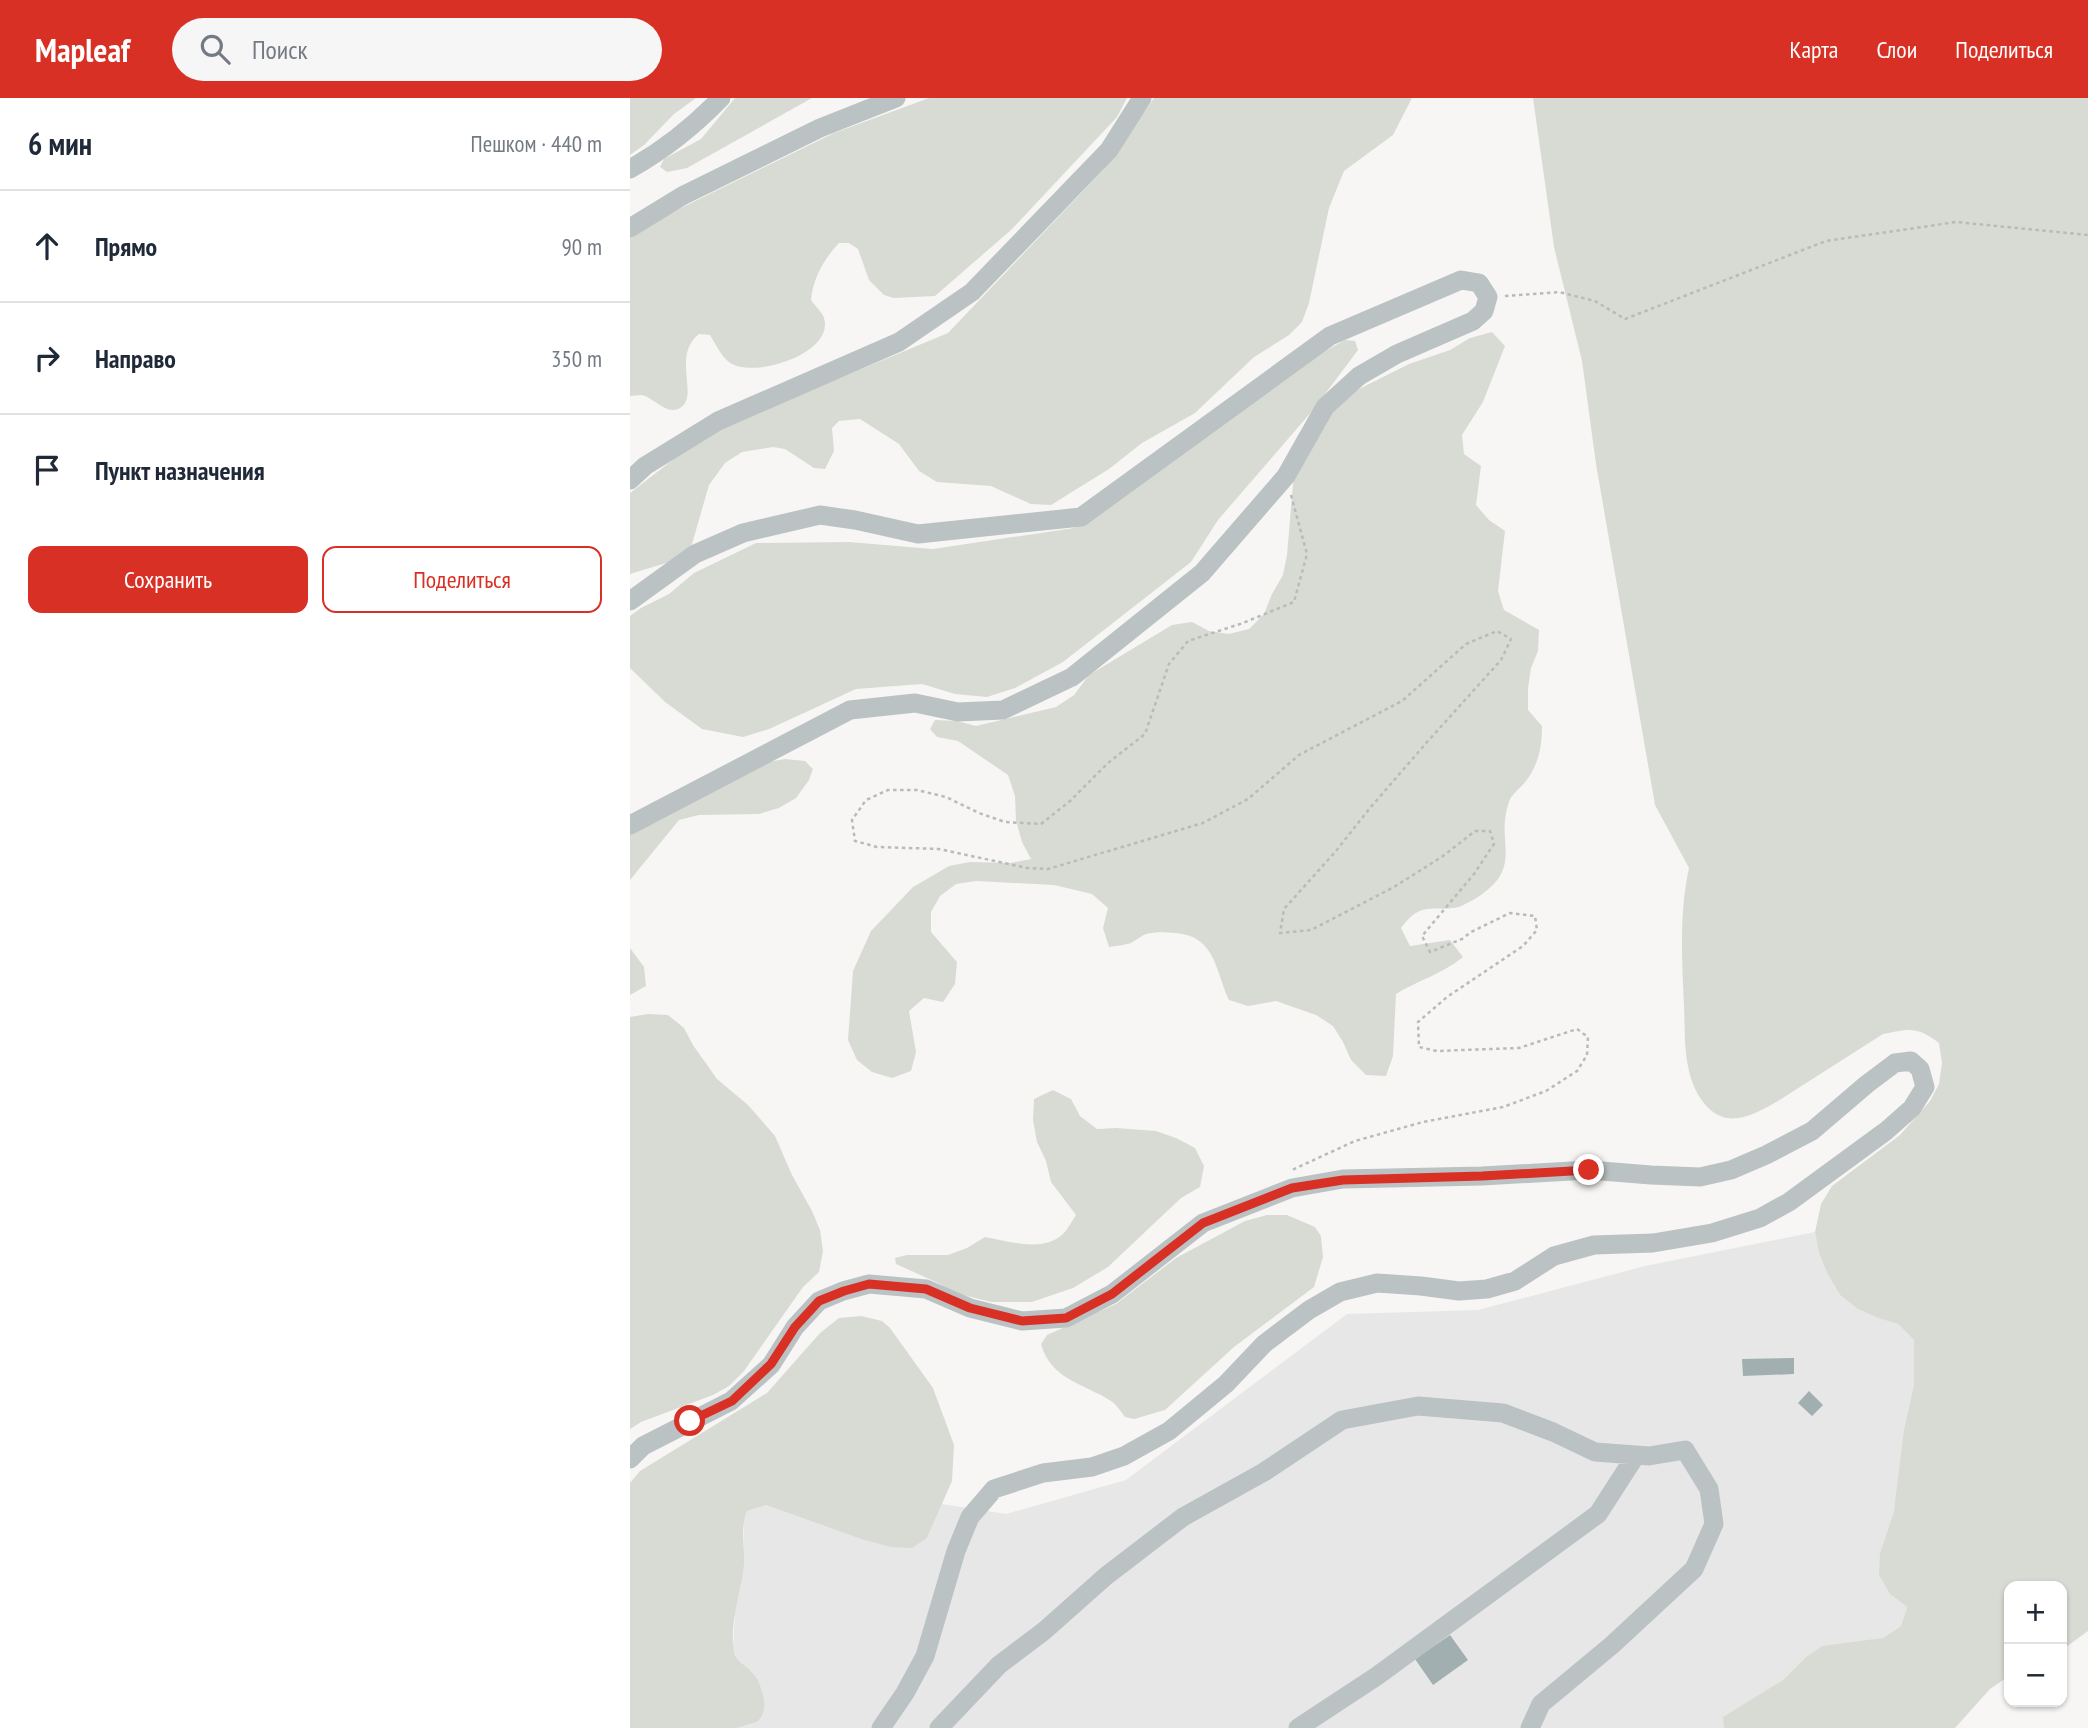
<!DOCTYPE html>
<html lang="ru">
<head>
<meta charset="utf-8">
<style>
	body { margin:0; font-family:"PT Sans Narrow",sans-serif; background:#f6f6f7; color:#1f2937 }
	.controls { position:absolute; right:21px; bottom:21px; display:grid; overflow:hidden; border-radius:14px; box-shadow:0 2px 5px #0004 }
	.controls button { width:63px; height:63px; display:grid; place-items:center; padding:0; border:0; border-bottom:2px solid #e0e1e3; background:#fff; color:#1f2937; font:35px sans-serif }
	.stop { position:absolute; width:21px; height:21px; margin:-16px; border:5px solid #d93025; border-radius:50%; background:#fff }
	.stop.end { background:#d93025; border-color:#fff; box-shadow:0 2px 7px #0008 }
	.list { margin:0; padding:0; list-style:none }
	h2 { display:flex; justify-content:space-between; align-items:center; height:91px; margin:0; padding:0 28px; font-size:30px }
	h2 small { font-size:23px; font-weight:400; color:#747a83 }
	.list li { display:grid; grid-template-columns:46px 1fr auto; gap:21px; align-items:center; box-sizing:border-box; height:112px; padding:0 28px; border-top:2px solid #e0e1e3 }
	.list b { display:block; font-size:26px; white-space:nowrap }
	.list em { font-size:23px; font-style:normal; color:#747a83 }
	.actions { display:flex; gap:14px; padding:21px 28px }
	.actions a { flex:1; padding:16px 0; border:2px solid #d93025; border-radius:14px; text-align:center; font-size:24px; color:#d93025 }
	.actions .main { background:#d93025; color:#fff }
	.icon { flex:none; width:38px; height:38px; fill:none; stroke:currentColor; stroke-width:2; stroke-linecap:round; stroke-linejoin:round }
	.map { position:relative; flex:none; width:1458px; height:1630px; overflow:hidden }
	header { display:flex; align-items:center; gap:42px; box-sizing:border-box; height:98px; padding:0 35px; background:#d93025; color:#fff }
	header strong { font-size:33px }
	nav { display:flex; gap:38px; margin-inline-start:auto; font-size:24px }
	.search { width:490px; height:63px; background:#f6f6f7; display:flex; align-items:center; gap:18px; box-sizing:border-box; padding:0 24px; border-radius:38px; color:#747a83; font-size:26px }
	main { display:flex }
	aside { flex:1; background:#fff }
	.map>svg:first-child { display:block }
</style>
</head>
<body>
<header>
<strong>Mapleaf</strong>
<div class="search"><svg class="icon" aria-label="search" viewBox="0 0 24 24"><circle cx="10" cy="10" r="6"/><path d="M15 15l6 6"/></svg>Поиск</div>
<nav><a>Карта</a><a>Слои</a><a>Поделиться</a></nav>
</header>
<main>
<aside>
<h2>6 мин<small>Пешком · 440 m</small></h2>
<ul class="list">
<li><svg class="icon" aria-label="ahead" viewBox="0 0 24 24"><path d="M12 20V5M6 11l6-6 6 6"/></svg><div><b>Прямо</b></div><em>90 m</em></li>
<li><svg class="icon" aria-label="right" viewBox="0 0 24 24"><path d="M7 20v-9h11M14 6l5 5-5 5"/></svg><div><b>Направо</b></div><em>350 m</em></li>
<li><svg class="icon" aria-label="arrive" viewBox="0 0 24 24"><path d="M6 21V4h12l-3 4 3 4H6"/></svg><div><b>Пункт назначения</b></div></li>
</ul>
<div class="actions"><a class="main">Сохранить</a><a>Поделиться</a></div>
</aside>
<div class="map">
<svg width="1458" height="1630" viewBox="0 0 1458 1630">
	<rect width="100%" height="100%" fill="#f7f6f4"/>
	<path fill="#e7e7e7" d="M 1185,1134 L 1189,1155 L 1197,1175 L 1210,1197 L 1228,1211 L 1248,1220 L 1268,1226 L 1284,1242 L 1284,1287 L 1274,1331 L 1268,1392 L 1264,1413 L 1250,1455 L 1260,1496 L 1277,1509 L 1271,1528 L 1253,1540 L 1175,1560 L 1153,1582 L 1094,1619 L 1094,1630 L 107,1630 L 127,1624 L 134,1604 L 127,1582 L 122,1573 L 106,1561 L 103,1551 L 105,1516 L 114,1466 L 114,1423 L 117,1413 L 136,1407 L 231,1441 L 297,1440 L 312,1406 L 376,1416 L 496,1382 L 717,1216 L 848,1212 L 1015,1168 Z"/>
	<path fill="#d8dbd3" d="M 0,0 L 66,0 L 44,16 L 14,47 L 0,57 Z
		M 105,0 L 182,0 L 57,70 L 37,74 L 30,69 L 34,61 L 71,41 Z
		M 299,0 L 497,0 L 487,19 L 381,132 L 305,198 L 264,200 L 254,197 L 239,182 L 228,151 L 219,145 L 209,145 C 194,161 183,180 181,202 C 185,208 192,214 194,220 C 205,256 121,282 99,264 C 91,258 85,245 80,237 L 69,236 C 41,258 70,299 50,310 C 36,318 24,299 11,297 C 7,297 4,298 0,298 L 0,135 L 204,35 Z
		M 524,0 L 782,0 L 763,37 L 714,73 L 699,110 L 679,205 L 672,224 L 659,237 L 624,259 L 565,315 L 512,345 L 479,371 L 421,407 L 401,406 L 361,388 L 307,384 L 289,373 L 269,346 L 230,321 L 209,323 L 202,330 L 204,353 L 195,371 L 184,370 L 155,351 L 143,349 L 112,354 L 95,365 L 79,387 L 62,446 L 49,461 L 0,476 L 0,395 L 62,347 L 99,326 L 318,235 L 473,72 Z
		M 903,0 L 1458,0 L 1458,1533 L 1432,1552 L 1432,1488 L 1379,1488 L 1379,1578 L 1360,1591 L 1325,1630 L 1094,1630 L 1093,1619 L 1153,1582 L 1175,1560 L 1192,1548 L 1253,1540 L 1271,1528 L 1277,1509 L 1260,1496 L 1249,1477 L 1250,1455 L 1264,1413 L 1274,1331 L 1284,1287 L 1284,1242 L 1268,1226 L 1248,1220 L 1228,1211 L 1210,1197 L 1197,1175 L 1189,1155 L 1185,1134 L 1191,1106 L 1202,1088 L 1270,1037 L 1300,1003 L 1309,986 L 1312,965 L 1309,945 C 1286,928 1280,931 1253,936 L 1148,1003 C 1130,1013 1108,1027 1088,1017 C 1071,1008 1061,986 1058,968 C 1054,949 1055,929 1054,909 C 1052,863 1049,815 1059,770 L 1025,707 L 966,366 L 952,263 L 924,149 Z
		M 862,234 L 875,248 L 853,304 L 832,337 L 834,356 L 851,368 L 846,407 L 859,422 L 875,433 L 868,493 L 874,512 L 909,532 L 908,553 L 901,570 L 898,590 L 898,612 L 912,628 C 912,648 909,666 896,683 C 890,691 882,695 879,704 C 864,745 897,770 843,802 C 837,805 829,810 823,810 C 811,812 798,808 786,815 C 780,818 775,825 771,830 L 780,848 L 820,842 L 833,859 C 812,876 789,882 766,896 L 763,958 L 756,978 L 736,977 L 721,962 L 713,944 L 703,928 L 686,917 L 646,903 L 618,908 L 599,902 C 585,871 585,837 544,835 C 535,834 524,834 516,836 C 511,838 506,842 501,845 C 495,847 486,848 479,849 L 473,830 L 478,810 L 462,796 L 424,787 L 346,783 L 326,786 L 310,798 L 301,814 L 301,834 L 327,864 L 325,886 L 313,904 L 294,900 L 279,913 L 286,954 L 281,973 L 262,980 L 242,974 L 227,962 L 218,942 L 223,873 L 241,833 L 283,789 L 319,768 L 340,764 L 381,765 L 401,761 L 392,744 L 386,723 L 385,698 L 378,677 L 328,643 L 307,639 L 300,631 L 305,622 L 327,623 L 346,628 L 426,609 L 444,597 L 459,577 L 542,527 L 562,524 L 579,533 L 599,536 L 619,531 L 634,516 L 642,496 L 653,477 L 657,457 L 664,375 L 696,321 L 725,293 L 779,266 L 820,252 L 840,240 Z
		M 715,242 L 725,243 L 728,252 L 683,312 L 588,422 L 561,464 L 433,564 L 385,590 L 357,599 L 325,596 L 292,586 L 226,591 L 139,631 L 113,639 L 72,631 L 35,604 L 0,570 L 0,518 L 11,510 L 39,496 L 64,475 L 126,445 L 219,444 L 303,451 L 444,430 L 506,389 L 688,257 Z
		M 155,661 L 175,663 L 183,671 L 179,682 L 166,700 L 149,710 L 129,716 L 69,717 L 49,722 L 0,782 L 0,735 L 132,665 Z
		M 0,850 L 14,869 L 16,888 L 0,897 Z
		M 18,916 L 38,917 L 54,930 L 63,947 L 87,981 L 118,1007 L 145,1038 L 162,1077 L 182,1113 L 190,1132 L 193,1153 L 189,1174 L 173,1189 L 114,1273 L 99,1288 L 83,1297 L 11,1324 L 0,1331 L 0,919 Z
		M 423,992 L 441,1001 L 450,1018 L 467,1031 L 486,1030 L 526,1033 L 546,1040 L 565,1050 L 574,1068 L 570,1089 L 551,1100 L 478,1169 L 443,1190 L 402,1204 L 362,1204 L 324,1195 L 308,1185 L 266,1166 L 265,1160 L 277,1157 L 318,1157 L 337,1150 L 355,1139 C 379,1143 412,1155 433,1136 C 438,1131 442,1123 446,1117 L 421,1084 L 416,1063 L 407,1044 L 403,1022 L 404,1001 Z
		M 637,1117 L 657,1117 L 685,1129 L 691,1138 L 693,1159 L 684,1189 L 604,1249 L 535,1312 L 504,1321 L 495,1319 C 491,1314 486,1306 481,1303 C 453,1285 421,1282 411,1246 L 417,1237 L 486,1206 L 546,1160 L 615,1123 Z
		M 231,1218 L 252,1223 L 260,1230 L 303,1290 L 324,1347 L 322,1383 L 297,1440 L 282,1450 L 261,1449 L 231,1441 L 136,1407 L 117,1413 C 110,1430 115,1449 114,1467 C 111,1495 99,1526 104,1554 C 106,1565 116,1566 122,1574 C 130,1582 137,1604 133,1615 C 132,1619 129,1621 127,1624 L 107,1630 L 0,1630 L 0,1385 L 10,1373 L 137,1295 L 190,1235 L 209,1220 Z"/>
	<path fill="#a2afb1" d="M 1164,1260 L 1164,1276 L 1113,1278 L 1112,1261 Z
		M 1179,1293 L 1193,1307 L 1182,1318 L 1168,1305 Z
		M 820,1537 L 838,1562 L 803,1587 L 785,1561 Z"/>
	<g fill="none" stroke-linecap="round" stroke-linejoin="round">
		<path stroke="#b6bbbc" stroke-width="2.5" stroke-dasharray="3.5 3.5" stroke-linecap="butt" d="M 875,198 L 929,194 L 965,203 L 995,221 L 1196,143 L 1326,124 L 1458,137
			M 661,397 L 677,456 L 664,504 L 613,525 L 558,543 L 539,566 L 515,636 L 478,665 L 440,703 L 411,726 L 375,724 L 349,715 L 316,699 L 287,692 L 258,692 L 236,702 L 222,722 L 225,743 L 247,749 L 309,751 L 397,770 L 418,771 L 573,725 L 618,701 L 669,657 L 772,603 L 836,546 L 867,533 L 881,541 L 871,562 L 798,643 L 740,710 L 706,753 L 654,811 L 650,835 L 681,832 L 764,789 L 813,758 L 845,733 L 860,733 L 864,746 L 844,776 L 792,838 L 800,854 L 832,841 L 841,834 L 880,815 L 905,818 L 907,832 L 893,848 L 817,899 L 788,924 L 789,949 L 807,953 L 889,950 L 947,931 L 958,939 L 957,957 L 947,973 L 916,993 L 873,1009 L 793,1024 L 725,1043 L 662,1072"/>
		<path stroke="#bbc2c3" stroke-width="19" d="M 0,71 C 34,52 64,28 91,0
			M 0,130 L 52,98 L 190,30 L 266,0
			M 0,382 L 15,368 L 88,323 L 269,244 L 342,194 L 479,52 L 512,0
			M 0,503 L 65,456 L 113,435 L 190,417 L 225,422 L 288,436 L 451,419 L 700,238 L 831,182 L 849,185 L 858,199 L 854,213 L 843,223 L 767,256 L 729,278 L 695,309 L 656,378 L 572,475 L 442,579 L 373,612 L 328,614 L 285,605 L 220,612 L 0,727
			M 0,1361 L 13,1348 L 101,1303 L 141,1267 L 165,1229 L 189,1203 L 213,1193 L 239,1186 L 296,1191 L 340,1210 L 392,1223 L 436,1220 L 482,1196 L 573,1125 L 662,1090 L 713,1081 L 852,1078 L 959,1072 L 1021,1077 L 1070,1079 L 1101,1072 L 1136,1057 L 1182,1033 L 1237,986 L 1265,965 L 1281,963 L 1290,971 L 1295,989 L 1282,1010 L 1256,1033 L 1159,1104 L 1130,1120 L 1082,1135 L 1023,1145 L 964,1147 L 924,1158 L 885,1183 L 857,1191 L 829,1193 L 791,1188 L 747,1185 L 710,1194 L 679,1212 L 634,1246 L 596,1286 L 539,1333 L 494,1358 L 462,1369 L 413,1375 L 364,1391 L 340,1419 L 326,1453 L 295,1558 L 275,1595 L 251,1630
			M 309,1630 L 369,1567 L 414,1533 L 476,1478 L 553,1419 L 634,1374 L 712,1322 L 788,1308 L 873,1315 L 923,1334 L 965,1354 L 1019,1358 L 1055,1352 L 1079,1391 L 1084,1426 L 1064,1471 L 982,1547 L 911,1606 L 900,1630
			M 668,1630 L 747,1578 L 968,1416 L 1006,1357"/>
	</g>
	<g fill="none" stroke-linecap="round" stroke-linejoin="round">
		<path stroke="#d93025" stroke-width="9" d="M 60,1323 L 102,1303 L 141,1266 L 165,1229 L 189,1203 L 214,1193 L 239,1186 L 296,1191 L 340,1210 L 392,1223 L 436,1220 L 482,1196 L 573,1125 L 662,1090 L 713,1082 L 852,1078 L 959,1072"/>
	</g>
</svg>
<div class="controls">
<button>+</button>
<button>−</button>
</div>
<div class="stop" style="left:60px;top:1323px"></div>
<div class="stop end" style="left:959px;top:1072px"></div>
</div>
</main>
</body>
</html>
